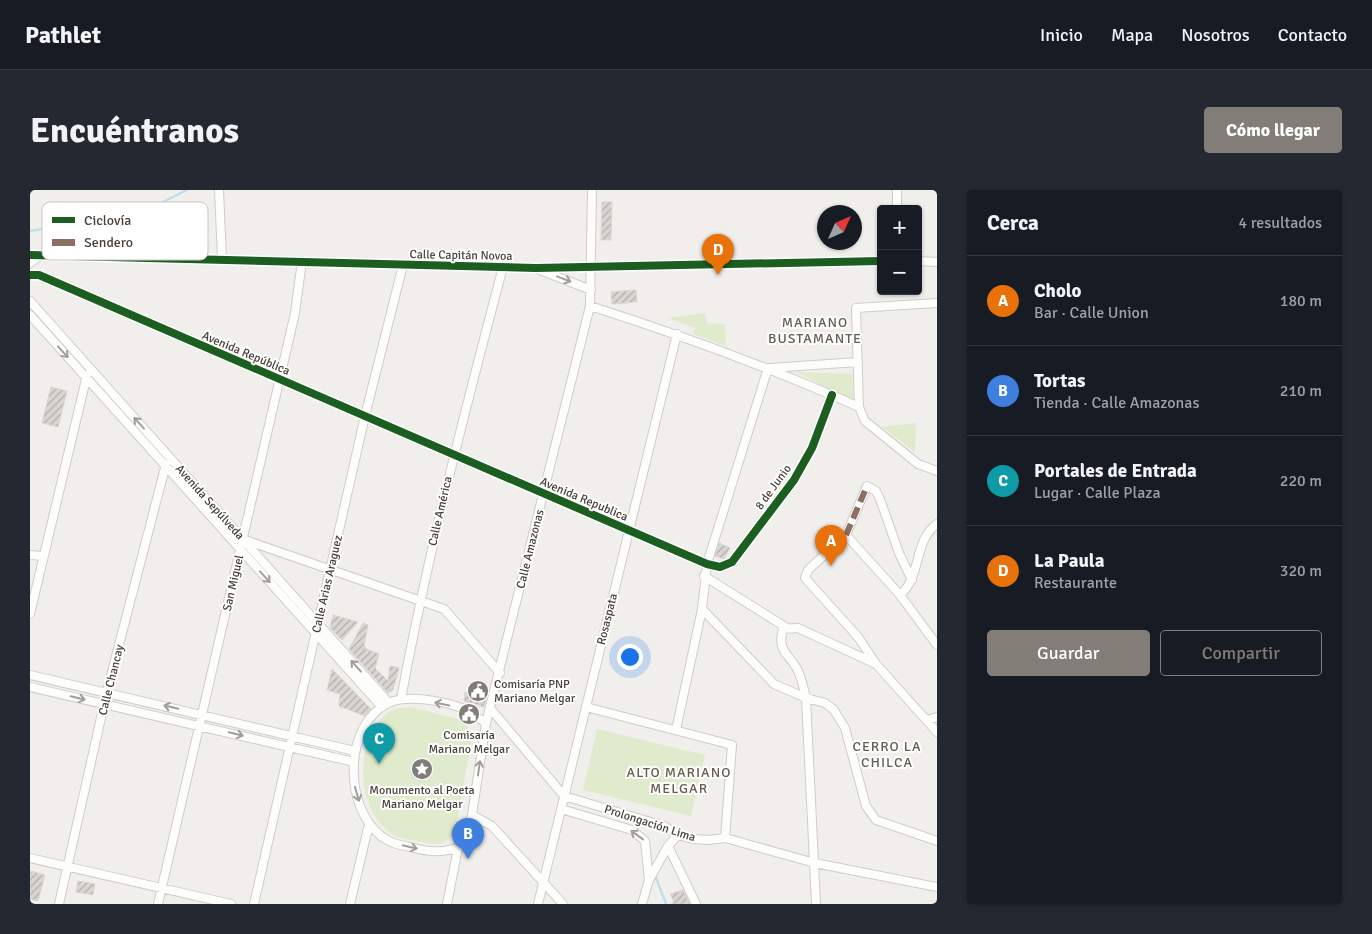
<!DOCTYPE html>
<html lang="es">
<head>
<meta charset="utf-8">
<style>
	body { margin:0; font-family:Signika,sans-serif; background:#242831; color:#f1f3f6 }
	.controls { position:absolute; right:15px; top:15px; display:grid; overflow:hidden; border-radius:5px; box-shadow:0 1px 4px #0004 }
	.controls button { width:45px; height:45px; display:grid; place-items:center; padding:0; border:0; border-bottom:1px solid #363941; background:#171b24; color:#f1f3f6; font:25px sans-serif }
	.compass { position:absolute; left:787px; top:15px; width:45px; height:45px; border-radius:50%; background:#171b24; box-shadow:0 1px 4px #0004; rotate:45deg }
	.you { position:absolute; left:599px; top:466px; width:18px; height:18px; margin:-12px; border:4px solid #fff; border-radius:50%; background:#1a73e8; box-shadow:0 0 0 8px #1a73e833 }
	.badge { display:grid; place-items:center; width:32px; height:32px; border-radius:50%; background:#827d76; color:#fff; font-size:16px; font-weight:700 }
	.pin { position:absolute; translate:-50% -41px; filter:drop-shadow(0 1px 2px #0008) }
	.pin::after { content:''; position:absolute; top:26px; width:18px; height:15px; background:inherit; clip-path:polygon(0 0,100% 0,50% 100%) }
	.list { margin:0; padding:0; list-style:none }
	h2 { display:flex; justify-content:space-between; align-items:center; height:65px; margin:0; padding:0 20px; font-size:21px }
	h2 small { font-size:16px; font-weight:400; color:#9ea1a6 }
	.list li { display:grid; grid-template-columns:32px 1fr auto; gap:15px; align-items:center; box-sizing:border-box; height:90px; padding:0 20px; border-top:1px solid #363941 }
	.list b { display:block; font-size:19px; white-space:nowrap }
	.list p { margin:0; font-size:16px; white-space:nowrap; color:#9ea1a6 }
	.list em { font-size:16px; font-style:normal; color:#9ea1a6 }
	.actions { display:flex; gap:10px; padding:15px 20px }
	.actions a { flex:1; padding:11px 0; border:1px solid #827d76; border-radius:5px; text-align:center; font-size:18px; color:#827d76 }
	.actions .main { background:#827d76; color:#fff }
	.map { position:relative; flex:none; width:907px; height:714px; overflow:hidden; border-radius:5px }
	header { display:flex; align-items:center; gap:30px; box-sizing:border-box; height:70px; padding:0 25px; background:#171b24; border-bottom:1px solid #363941 }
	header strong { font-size:24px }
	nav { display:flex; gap:28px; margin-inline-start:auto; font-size:18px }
	.intro { display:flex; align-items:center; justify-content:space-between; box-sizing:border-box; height:120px; padding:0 30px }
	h1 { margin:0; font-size:35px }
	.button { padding:12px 22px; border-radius:5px; background:#827d76; color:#fff; font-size:18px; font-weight:700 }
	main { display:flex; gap:30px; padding:0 30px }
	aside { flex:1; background:#171b24; border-radius:5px; box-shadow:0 1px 4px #0004 }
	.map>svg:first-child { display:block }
</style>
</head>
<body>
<header>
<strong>Pathlet</strong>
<nav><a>Inicio</a><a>Mapa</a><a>Nosotros</a><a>Contacto</a></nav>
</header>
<div class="intro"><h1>Encuéntranos</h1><a class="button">Cómo llegar</a></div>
<main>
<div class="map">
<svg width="907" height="714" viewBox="0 0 907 714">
	<defs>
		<pattern id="building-hatch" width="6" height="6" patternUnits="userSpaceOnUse" patternTransform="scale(1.25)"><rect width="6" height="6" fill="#d9d6d2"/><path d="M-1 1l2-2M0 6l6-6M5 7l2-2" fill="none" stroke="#b2afab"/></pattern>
	</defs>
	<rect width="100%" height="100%" fill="#f1efec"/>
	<path fill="#e0eacd" d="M 675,123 L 677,133 L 695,134 L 696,156 L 663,144 L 665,138 L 637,128 Z
		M 766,182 L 823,184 L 823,210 Z
		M 886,233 L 885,262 L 852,237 Z
		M 381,517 L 431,530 L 438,537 L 442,547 L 425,643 C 411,658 405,655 387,651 C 379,649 368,648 361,644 C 331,620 326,576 342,543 C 346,535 354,524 362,520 C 367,517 376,518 381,517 Z
		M 567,539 L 675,565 L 661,626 L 553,600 Z"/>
	<path fill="#bedeed" d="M 388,570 L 396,571 L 396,577 L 388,578 L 388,582 L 392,586 L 391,592 L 383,588 L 380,581 Z"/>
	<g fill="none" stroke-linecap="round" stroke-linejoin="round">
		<path stroke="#bedeed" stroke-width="2.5" d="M 0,41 L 109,24 L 157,0
			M 625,685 L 636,714"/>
	</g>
	<path fill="url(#building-hatch)" stroke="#d9d6d1" d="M 572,12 L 582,12 L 581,50 L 571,50 Z
		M 606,100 L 607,112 L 582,114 L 581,102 Z
		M 21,197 L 37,201 L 28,237 L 12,233 Z
		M 689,353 L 700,358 L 694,369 L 685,366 Z
		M 303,425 L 328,432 L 312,450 L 300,438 Z
		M 333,433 L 338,435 L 334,456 L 336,459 L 349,464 L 345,478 L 358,491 L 360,476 L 369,478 L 363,500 L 358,503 L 319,459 Z
		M 302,479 L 341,519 L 335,526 L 309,516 L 310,504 L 297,500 Z
		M 446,495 L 458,500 L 454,517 L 434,511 L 435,502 L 443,505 Z
		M 0,681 L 15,685 L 8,711 L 0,709 Z
		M 48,691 L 65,694 L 63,705 L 46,702 Z
		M 653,700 L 660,714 L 641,714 L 644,712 L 640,704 Z"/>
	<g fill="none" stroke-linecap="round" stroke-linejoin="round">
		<g stroke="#cfcdc9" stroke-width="10">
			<path id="minor" d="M 189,0 L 192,69
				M 867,0 L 867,19
				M 0,65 L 506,78 L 851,71
				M 888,71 L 907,72
				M 0,73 L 11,65
				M 510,80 L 561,100
				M 0,85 L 9,85 L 677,374 L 690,377 L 702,372 L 764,290 L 782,258 L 802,205
				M 0,111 L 359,513
				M 907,113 L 826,118 L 829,217 L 835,231 L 888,274 L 907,281
				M 560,116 C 651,145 741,178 829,217
				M 0,125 L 352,517
				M 740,178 L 828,172
				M 816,345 L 778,380 L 775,388 L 828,447 L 846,474
				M 816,345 L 837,296 L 846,301 L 850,309 L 869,363 L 882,390
				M 816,345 L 870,405 L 907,455
				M 215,350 L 414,419 L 470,483
				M 0,365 L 13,366
				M 674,386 L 757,438
				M 870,405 C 892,387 883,351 907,334
				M 672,419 L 744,494 L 776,508 L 795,513 L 804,520 L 815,538 L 836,616 L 846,630 L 907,651
				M 0,424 L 57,185
				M 0,485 L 325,561
				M 0,497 L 324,572
				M 371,509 C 398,363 435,220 473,77
				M 556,517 L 702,555 L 695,648
				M 460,518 L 534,606 L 634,636 L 648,645 L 663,649 L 678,650 L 695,648 L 785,673 L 907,697
				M 897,530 L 907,527
				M 646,540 L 672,419 L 677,374 L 738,178
				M 531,619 L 602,640 L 615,651 L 619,690
				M 442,625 L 462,636 L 533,714
				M 648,645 L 638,656 L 666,714
				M 428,658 C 410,663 398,662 380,657 C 369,655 360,653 351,646 C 314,617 313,536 358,513 C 377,504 411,511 429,517 C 439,521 447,528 456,533
				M 0,668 L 201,714
				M 29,714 L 77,501 L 136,274
				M 128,714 L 265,123 L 272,71
				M 224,714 L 335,226 L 373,75
				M 320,714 L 339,634
				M 417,714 L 428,658 L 436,646 L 442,625 L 456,533 L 560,116 L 562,0
				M 508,714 L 647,144
				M 612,714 L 619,690 L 638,656
				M 786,714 L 776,508 C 774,499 772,490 768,481 C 761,465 746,462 753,439 L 768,438 L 846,474 L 907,542"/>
		</g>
		<use href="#minor" stroke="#fdfdfc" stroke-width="8"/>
		<path stroke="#8d6e63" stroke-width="6" stroke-dasharray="12 6" stroke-linecap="butt" d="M 816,345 L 837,296"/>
		<g stroke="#fff" stroke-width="11">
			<path id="cycleway" d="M 0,65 L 506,78 L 851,71
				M 0,85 L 9,85 L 677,374 L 690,377 L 702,372 L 764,290 L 782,258 L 802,205"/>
		</g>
		<use href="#cycleway" stroke="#1b5e20" stroke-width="8"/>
	</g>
	<defs><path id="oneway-shaft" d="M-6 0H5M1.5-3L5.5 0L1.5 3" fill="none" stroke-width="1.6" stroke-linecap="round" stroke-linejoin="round" transform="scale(1.25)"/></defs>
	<g stroke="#a29e9a">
		<use href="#oneway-shaft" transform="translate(534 89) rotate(21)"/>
		<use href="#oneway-shaft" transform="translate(33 162) rotate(48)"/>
		<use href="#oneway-shaft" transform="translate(109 233) rotate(-132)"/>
		<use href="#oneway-shaft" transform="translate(235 387) rotate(48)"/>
		<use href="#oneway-shaft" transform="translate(326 476) rotate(-132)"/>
		<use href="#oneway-shaft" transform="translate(48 508) rotate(13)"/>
		<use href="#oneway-shaft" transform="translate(412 514) rotate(-168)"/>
		<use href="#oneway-shaft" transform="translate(141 517) rotate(-167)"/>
		<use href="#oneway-shaft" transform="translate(206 544) rotate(13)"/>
		<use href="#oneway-shaft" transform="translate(449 578) rotate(-82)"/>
		<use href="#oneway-shaft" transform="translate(327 604) rotate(74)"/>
		<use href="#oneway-shaft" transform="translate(607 645) rotate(-144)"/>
		<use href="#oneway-shaft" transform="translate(380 657) rotate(14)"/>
	</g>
	<defs>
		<g id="civic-disc" transform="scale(1.125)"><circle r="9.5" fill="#827d76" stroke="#fff"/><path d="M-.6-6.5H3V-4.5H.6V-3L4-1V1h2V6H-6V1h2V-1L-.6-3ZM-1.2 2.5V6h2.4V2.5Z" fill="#fff"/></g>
		<g id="sight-disc" transform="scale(1.125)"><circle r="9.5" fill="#827d76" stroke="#fff"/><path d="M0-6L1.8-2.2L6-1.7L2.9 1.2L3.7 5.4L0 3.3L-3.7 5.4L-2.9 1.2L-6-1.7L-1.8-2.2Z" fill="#fff"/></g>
	</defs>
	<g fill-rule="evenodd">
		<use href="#civic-disc" x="448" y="501"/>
		<use href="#civic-disc" x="439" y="524"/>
		<use href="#sight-disc" x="392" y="579"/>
	</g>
	<g text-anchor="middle" stroke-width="4" stroke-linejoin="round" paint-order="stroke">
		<g font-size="12" fill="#473f37" stroke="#fff">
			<text transform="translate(431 65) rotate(1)" y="4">Calle Capitán Novoa</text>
			<text transform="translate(216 163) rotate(23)" y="4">Avenida República</text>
			<text transform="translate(743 297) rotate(-54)" y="4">8 de Junio</text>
			<text transform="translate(554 309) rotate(23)" y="4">Avenida Republica</text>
			<text transform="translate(180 312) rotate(48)" y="4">Avenida Sepúlveda</text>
			<text transform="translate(410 321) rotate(-77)" y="4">Calle América</text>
			<text transform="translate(500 359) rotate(-76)" y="4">Calle Amazonas</text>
			<text transform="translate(203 393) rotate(-77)" y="4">San Miguel</text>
			<text transform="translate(297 394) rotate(-77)" y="4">Calle Arias Araguez</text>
			<text transform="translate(577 429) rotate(-76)" y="4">Rosaspata</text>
			<text transform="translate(81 490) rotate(-76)" y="4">Calle Chancay</text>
			<text transform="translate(620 633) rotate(18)" y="4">Prolongación Lima</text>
		</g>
		<g font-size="12" fill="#473f37" stroke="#fff">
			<text x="464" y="498" text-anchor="start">Comisaría PNP<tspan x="464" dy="14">Mariano Melgar</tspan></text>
			<text x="439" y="549">Comisaría<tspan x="439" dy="14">Mariano Melgar</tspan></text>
			<text x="392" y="604">Monumento al Poeta<tspan x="392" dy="14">Mariano Melgar</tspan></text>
		</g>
		<g font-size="14" letter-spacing="1" fill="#695c4f" stroke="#fff">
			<text x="785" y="137">MARIANO<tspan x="785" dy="16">BUSTAMANTE</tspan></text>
			<text x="857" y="561">CERRO LA<tspan x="857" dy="16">CHILCA</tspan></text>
			<text x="649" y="587">ALTO MARIANO<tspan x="649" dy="16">MELGAR</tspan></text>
		</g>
	</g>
	<rect x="12" y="12" width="166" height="58" rx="8" fill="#fff" stroke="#c8c5c3" stroke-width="1"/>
	<rect x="22" y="27" width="23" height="6" fill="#1b5e20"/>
	<rect x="22" y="49" width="23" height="7" fill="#8d6e63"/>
	<g font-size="14" fill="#473f37">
		<text x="54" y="35">Ciclovía</text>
		<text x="54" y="57">Sendero</text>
	</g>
</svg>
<div class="controls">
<button>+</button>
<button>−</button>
</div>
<svg class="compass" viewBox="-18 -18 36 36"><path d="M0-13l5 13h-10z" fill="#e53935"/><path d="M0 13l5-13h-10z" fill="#9ea1a6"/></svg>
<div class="you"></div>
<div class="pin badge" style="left:801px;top:376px;background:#e8710a">A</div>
<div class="pin badge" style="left:438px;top:669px;background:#3f7fe0">B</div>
<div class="pin badge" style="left:349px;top:574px;background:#0f9aa8">C</div>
<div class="pin badge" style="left:688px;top:85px;background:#e8710a">D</div>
</div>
<aside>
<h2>Cerca<small>4 resultados</small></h2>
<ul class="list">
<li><span class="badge" style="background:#e8710a">A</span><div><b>Cholo</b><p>Bar · Calle Union</p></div><em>180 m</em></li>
<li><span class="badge" style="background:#3f7fe0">B</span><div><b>Tortas</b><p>Tienda · Calle Amazonas</p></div><em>210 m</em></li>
<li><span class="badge" style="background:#0f9aa8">C</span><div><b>Portales de Entrada</b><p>Lugar · Calle Plaza</p></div><em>220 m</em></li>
<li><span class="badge" style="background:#e8710a">D</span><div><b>La Paula</b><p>Restaurante</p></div><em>320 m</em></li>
</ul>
<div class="actions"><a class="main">Guardar</a><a>Compartir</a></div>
</aside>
</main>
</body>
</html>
